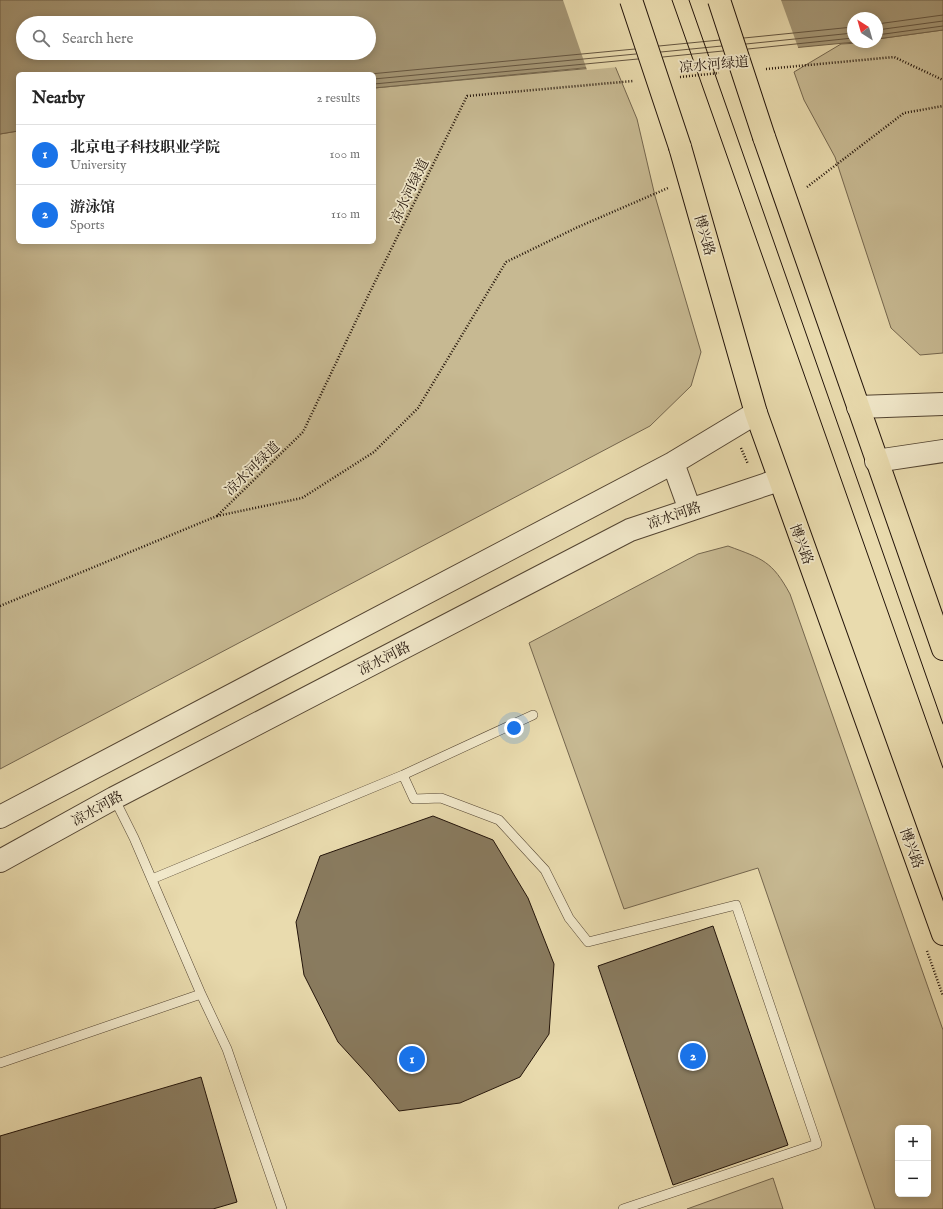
<!DOCTYPE html>
<html lang="en">
<head>
<meta charset="utf-8">
<style>
	body { margin:0; font-family:"IM FELL English","Noto Serif SC",serif; background:#f2f2f2; color:#222 }
	.controls { position:absolute; right:12px; bottom:12px; display:grid; overflow:hidden; border-radius:6px; box-shadow:0 2px 10px #0003 }
	.controls button { width:36px; height:36px; display:grid; place-items:center; padding:0; border:0; border-bottom:1px solid #e0e0e0; background:#fff; color:#222; font:20px sans-serif }
	.compass { position:absolute; left:847px; top:12px; width:36px; height:36px; border-radius:50%; background:#fff; box-shadow:0 2px 10px #0003; rotate:323deg }
	.you { position:absolute; left:514px; top:728px; width:14px; height:14px; margin:-10px; border:3px solid #fff; border-radius:50%; background:#1a73e8; box-shadow:0 0 0 6px #1a73e833 }
	.badge { display:grid; place-items:center; width:26px; height:26px; border-radius:50%; background:#1a73e8; color:#fff; font-size:13px; font-weight:700 }
	.pin { position:absolute; translate:-50% -50%; border:2px solid #fff; box-shadow:0 1px 4px #0006 }
	.list { margin:0; padding:0; list-style:none }
	h2 { display:flex; justify-content:space-between; align-items:center; height:52px; margin:0; padding:0 16px; font-size:17px }
	h2 small { font-size:13px; font-weight:400; color:#767676 }
	.list li { display:grid; grid-template-columns:26px 1fr auto; gap:12px; align-items:center; box-sizing:border-box; height:60px; padding:0 16px; border-top:1px solid #e0e0e0 }
	.list b { display:block; font-size:15px; white-space:nowrap }
	.list p { margin:0; font-size:13px; white-space:nowrap; color:#767676 }
	.list em { font-size:13px; font-style:normal; color:#767676 }
	.icon { flex:none; width:22px; height:22px; fill:none; stroke:currentColor; stroke-width:2; stroke-linecap:round; stroke-linejoin:round }
	.map { position:relative; flex:none; width:943px; height:1209px; overflow:hidden }
	.search { position:absolute; background:#fff; box-shadow:0 2px 10px #0003; left:16px; top:16px; width:360px; height:44px; display:flex; align-items:center; gap:10px; box-sizing:border-box; padding:0 14px; border-radius:22px; color:#767676; font-size:15px }
	.panel { position:absolute; background:#fff; box-shadow:0 2px 10px #0003; left:16px; top:72px; width:360px; height:172px; border-radius:6px }
	.map>svg:first-child { display:block }
</style>
</head>
<body>
<div class="map">
<svg width="943" height="1209" viewBox="0 0 943 1209">
	<rect width="100%" height="100%" fill="#e9dbae"/>
	<filter id="stains"><feTurbulence type="fractalNoise" baseFrequency=".005" numOctaves="4"/><feColorMatrix values="0 0 0 0 .2 0 0 0 0 .09 0 0 0 0 .02 0 0 0 .5 -.17"/></filter>
	<radialGradient id="worn" r=".72"><stop offset=".6" stop-color="#630" stop-opacity="0"/><stop offset="1" stop-color="#630" stop-opacity=".3"/></radialGradient>
	<path fill="#c7b992" stroke="#74664e" fill-rule="evenodd" d="M 943,30 L 943,353 L 920,355 L 891,328 L 835,157 L 804,100 L 794,72 L 841,44 L 877,42 L 877,39 Z
		M 615,66 L 637,119 L 655,196 L 701,352 L 691,386 L 650,426 L 0,769 L 0,134 L 18,131 L 18,242 L 374,242 L 374,88 Z
		M 728,546 C 763,559 772,561 790,594 L 943,1030 L 943,1209 L 875,1209 L 758,868 L 624,909 L 529,643 L 698,554 ZM 898,1128 L 928,1128 L 928,1194 L 898,1194 Z
		M 773,1178 L 783,1209 L 687,1209 Z"/>
	<path fill="#a59776" stroke="#71624a" fill-rule="evenodd" d="M 0,0 L 943,0 L 943,30 L 877,39 L 877,18 L 853,18 L 853,42 L 855,42 L 374,88 L 374,74 L 18,74 L 18,131 L 0,134 ZM 23,23 L 369,23 L 369,53 L 23,53 Z"/>
	<path fill="#e9dbae" d="M 563,0 L 781,0 L 799,50 L 587,70 Z"/>
	<g fill="none" stroke-linecap="round" stroke-linejoin="round">
		<path stroke="#645540" stroke-width="1" d="M 877,24 L 943,15
			M 877,30 L 943,21
			M 877,35 L 943,26
			M 744,38 L 853,27
			M 746,44 L 853,33
			M 659,46 L 720,40
			M 748,49 L 853,38
			M 661,52 L 722,46
			M 663,57 L 723,51
			M 370,74 L 635,49
			M 374,79 L 636,54
			M 374,84 L 638,59"/>
	</g>
	<path fill="#897b5f" stroke="#221309" d="M 433,816 L 493,840 L 528,898 L 554,964 L 549,1034 L 520,1077 L 460,1103 L 399,1111 L 369,1076 L 338,1042 L 304,975 L 296,922 L 320,856 Z
		M 713,926 L 788,1145 L 673,1185 L 598,966 Z
		M 201,1077 L 237,1202 L 213,1209 L 0,1209 L 0,1136 Z"/>
	<g fill="none" stroke-linecap="round" stroke-linejoin="round">
		<g stroke="#544532" stroke-width="10">
			<path id="service" d="M 403,775 L 414,799 L 441,798 L 499,820 L 545,870 L 569,918 L 588,942 L 736,905 L 817,1144 L 623,1209
				M 114,798 L 134,838 L 201,994 L 227,1049 L 282,1209
				M 152,879 L 403,775 L 533,715
				M 0,1063 L 201,994"/>
		</g>
		<g stroke="#544532" stroke-width="24">
			<path id="tertiary" d="M 858,407 L 943,404
				M 876,461 L 943,451
				M 673,463 L 690,510
				M 0,817 L 673,463 L 756,413
				M 0,861 L 114,798 L 630,530 L 779,480"/>
		</g>
		<g stroke="#221309" stroke-width="24">
			<path id="primary" d="M 764,137 L 943,649
				M 680,147 L 756,413 L 943,934"/>
		</g>
		<path stroke="#221309" stroke-width="2.5" stroke-dasharray="1 2" stroke-linecap="butt" d="M 766,69 L 894,57 L 943,80
			M 680,77 L 719,73
			M 807,187 L 904,113 L 943,106
			M 741,448 L 748,464
			M 217,516 L 302,498 L 374,452 L 418,408 L 506,262 L 578,227 L 668,188
			M 0,606 L 217,516 L 303,432 L 367,298 L 467,96 L 633,81
			M 927,951 L 943,996"/>
		<use href="#service" stroke="#f1e8ca" stroke-width="9"/>
		<use href="#tertiary" stroke="#f1e8ca" stroke-width="22"/>
		<use href="#primary" stroke="#e9dbae" stroke-width="22"/>
		<path stroke="#221309" stroke-width="1" d="M 672,0 L 943,768
			M 689,0 L 943,724"/>
		<g stroke="#221309" stroke-width="24" stroke-linecap="butt">
			<path id="primary-bridge" d="M 631,0 L 680,147
				M 719,0 L 764,137"/>
		</g>
		<use href="#primary-bridge" stroke="#e9dbae" stroke-width="22"/>
	</g>
	<g text-anchor="middle" stroke-width="3.5" stroke-linejoin="round" paint-order="stroke">
		<g font-size="14" fill="#221309" stroke="#f1e8ca">
			<text transform="translate(714 64) rotate(-5)" y="5">凉水河绿道</text>
			<text transform="translate(409 191) rotate(-64)" y="5">凉水河绿道</text>
			<text transform="translate(705 235) rotate(74)" y="5">博兴路</text>
			<text transform="translate(252 468) rotate(-44)" y="5">凉水河绿道</text>
			<text transform="translate(674 515) rotate(-19)" y="5">凉水河路</text>
			<text transform="translate(802 544) rotate(70)" y="5">博兴路</text>
			<text transform="translate(384 658) rotate(-27)" y="5">凉水河路</text>
			<text transform="translate(97 808) rotate(-29)" y="5">凉水河路</text>
			<text transform="translate(912 848) rotate(70)" y="5">博兴路</text>
		</g>
	</g>
	<rect width="100%" height="100%" filter="url(#stains)"/>
	<rect width="100%" height="100%" fill="url(#worn)"/>
</svg>
<div class="controls">
<button>+</button>
<button>−</button>
</div>
<svg class="compass" viewBox="-18 -18 36 36"><path d="M0-13l5 13h-10z" fill="#e53935"/><path d="M0 13l5-13h-10z" fill="#767676"/></svg>
<div class="you"></div>
<div class="pin badge" style="left:412px;top:1059px">1</div>
<div class="pin badge" style="left:693px;top:1056px">2</div>
<div class="search"><svg class="icon" aria-label="search" viewBox="0 0 24 24"><circle cx="10" cy="10" r="6"/><path d="M15 15l6 6"/></svg>Search here</div>
<section class="panel">
<h2>Nearby<small>2 results</small></h2>
<ul class="list">
<li><span class="badge">1</span><div><b>北京电子科技职业学院</b><p>University</p></div><em>100 m</em></li>
<li><span class="badge">2</span><div><b>游泳馆</b><p>Sports</p></div><em>110 m</em></li>
</ul>
</section>
</div>
</body>
</html>
